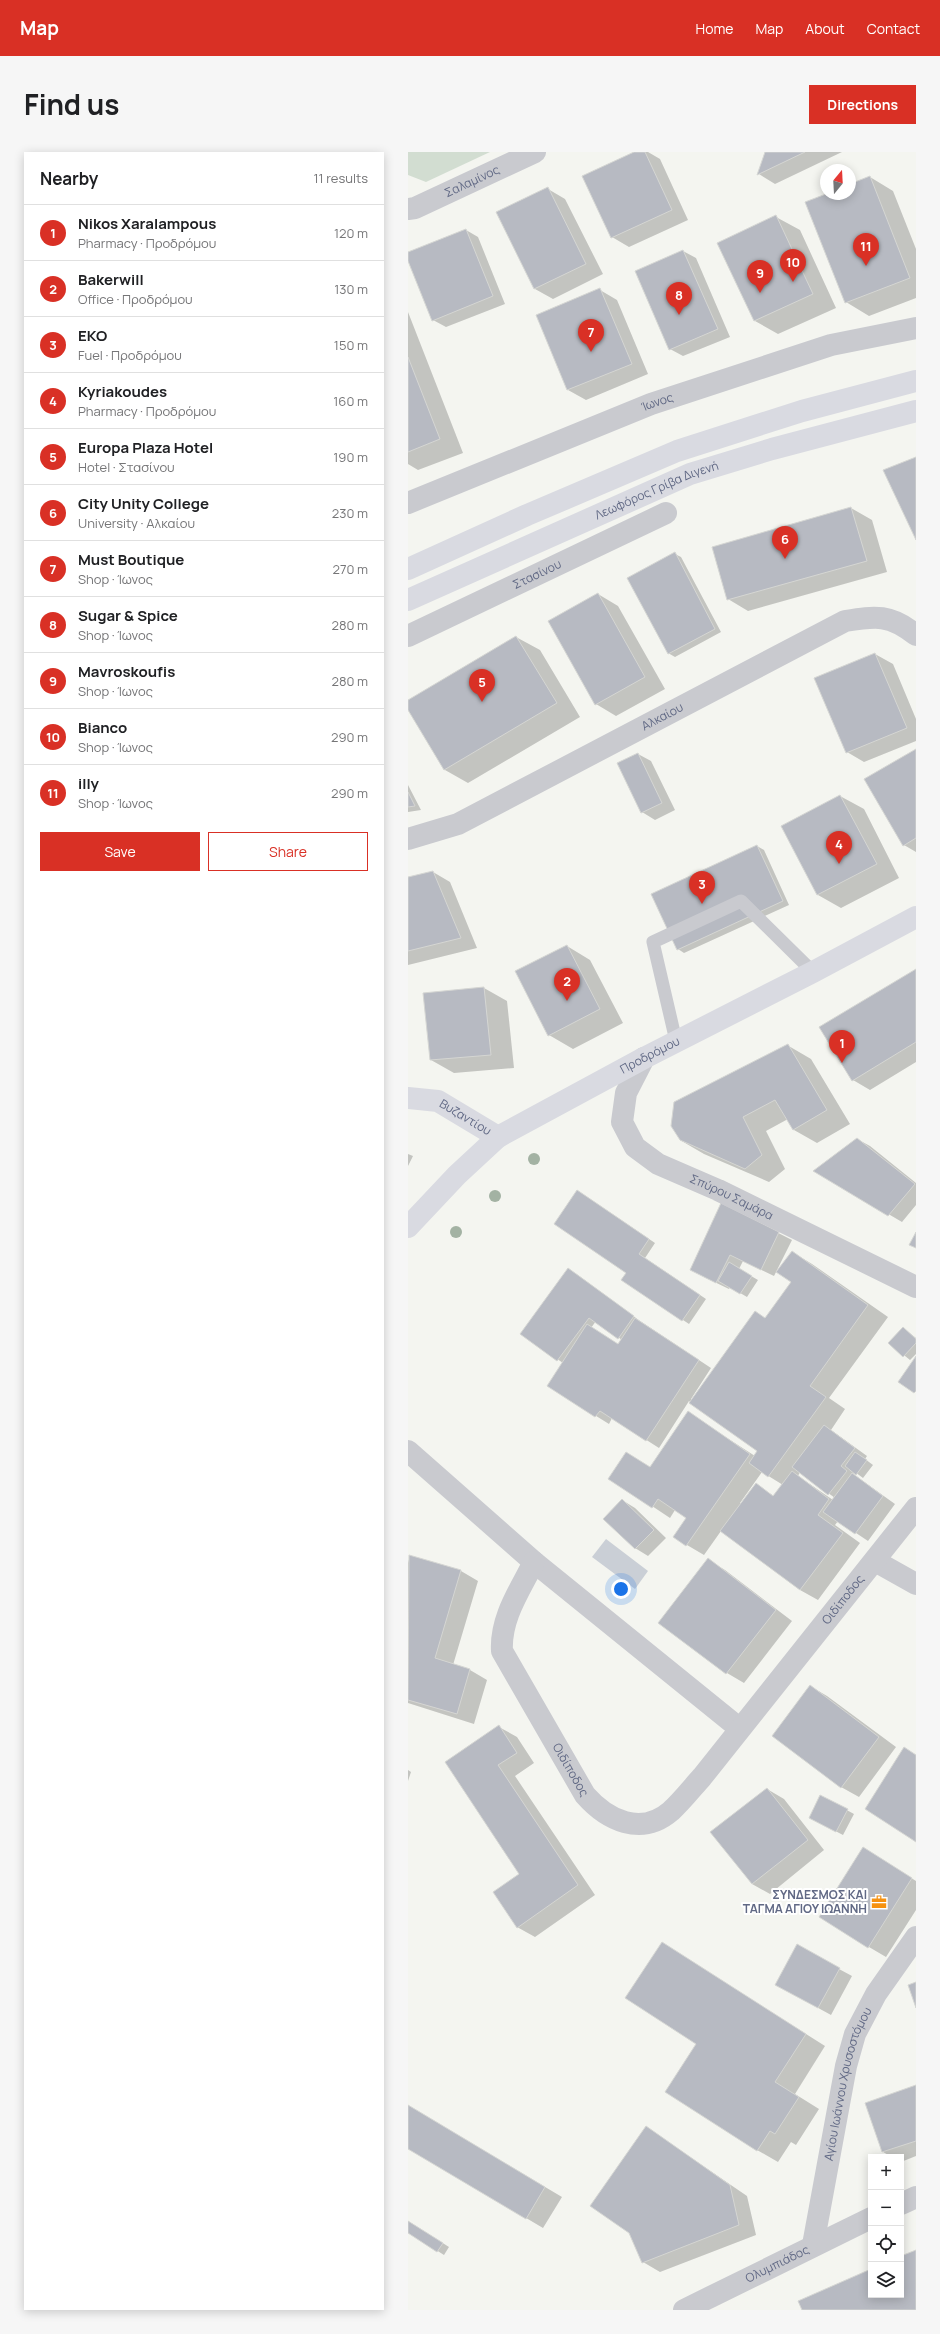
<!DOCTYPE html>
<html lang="en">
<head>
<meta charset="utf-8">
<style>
	body { margin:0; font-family:Manrope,sans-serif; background:#f6f6f6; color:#202124 }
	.controls { position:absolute; right:12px; bottom:12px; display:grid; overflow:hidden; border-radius:0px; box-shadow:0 2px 10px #0003 }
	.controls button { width:36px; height:36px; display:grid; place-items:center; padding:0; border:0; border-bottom:1px solid #e0e0e0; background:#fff; color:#202124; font:20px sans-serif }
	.compass { position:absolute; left:412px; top:12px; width:36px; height:36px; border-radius:50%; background:#fff; box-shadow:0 2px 10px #0003; rotate:18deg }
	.you { position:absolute; left:213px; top:1437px; width:14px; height:14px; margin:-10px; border:3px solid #fff; border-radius:50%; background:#1a73e8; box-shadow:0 0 0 6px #1a73e833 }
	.badge { display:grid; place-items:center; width:26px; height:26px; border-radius:50%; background:#d93025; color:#fff; font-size:13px; font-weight:700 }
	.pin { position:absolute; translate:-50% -33px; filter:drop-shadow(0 1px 2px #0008) }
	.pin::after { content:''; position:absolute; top:21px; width:14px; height:12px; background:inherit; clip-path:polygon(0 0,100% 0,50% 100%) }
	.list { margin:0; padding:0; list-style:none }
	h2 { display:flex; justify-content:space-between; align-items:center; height:52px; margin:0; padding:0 16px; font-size:17px }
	h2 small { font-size:13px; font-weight:400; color:#757577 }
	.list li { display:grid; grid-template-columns:26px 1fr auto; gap:12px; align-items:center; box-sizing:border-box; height:56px; padding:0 16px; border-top:1px solid #e0e0e0 }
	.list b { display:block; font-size:15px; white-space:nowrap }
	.list p { margin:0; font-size:13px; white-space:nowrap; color:#757577 }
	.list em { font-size:13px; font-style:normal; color:#757577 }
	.actions { display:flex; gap:8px; padding:12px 16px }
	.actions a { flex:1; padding:9px 0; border:1px solid #d93025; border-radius:0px; text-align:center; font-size:14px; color:#d93025 }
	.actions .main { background:#d93025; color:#fff }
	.icon { flex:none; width:22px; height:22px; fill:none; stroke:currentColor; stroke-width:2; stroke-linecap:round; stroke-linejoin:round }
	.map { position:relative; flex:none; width:508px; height:2158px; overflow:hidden; border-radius:0px }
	header { display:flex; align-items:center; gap:24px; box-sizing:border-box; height:56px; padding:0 20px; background:#d93025; color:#fff }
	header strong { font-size:19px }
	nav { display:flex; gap:22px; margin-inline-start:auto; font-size:14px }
	.intro { display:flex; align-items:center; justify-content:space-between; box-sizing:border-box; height:96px; padding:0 24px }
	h1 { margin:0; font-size:28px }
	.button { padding:10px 18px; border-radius:0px; background:#d93025; color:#fff; font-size:14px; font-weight:700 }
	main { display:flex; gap:24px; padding:0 24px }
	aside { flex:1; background:#fff; border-radius:0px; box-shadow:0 2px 10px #0003 }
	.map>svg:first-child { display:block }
</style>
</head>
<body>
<header>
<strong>Map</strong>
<nav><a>Home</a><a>Map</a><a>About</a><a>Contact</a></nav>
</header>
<div class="intro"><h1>Find us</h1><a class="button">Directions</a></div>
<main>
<aside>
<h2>Nearby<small>11 results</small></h2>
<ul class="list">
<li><span class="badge">1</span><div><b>Nikos Xaralampous</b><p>Pharmacy · Προδρόμου</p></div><em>120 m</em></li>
<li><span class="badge">2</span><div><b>Bakerwill</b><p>Office · Προδρόμου</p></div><em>130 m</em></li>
<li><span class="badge">3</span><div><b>EKO</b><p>Fuel · Προδρόμου</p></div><em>150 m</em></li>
<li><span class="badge">4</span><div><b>Kyriakoudes</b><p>Pharmacy · Προδρόμου</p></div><em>160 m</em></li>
<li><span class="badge">5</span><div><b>Europa Plaza Hotel</b><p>Hotel · Στασίνου</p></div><em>190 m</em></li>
<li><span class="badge">6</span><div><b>City Unity College</b><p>University · Αλκαίου</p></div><em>230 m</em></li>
<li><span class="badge">7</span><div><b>Must Boutique</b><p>Shop · Ίωνος</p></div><em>270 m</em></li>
<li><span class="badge">8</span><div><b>Sugar &amp; Spice</b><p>Shop · Ίωνος</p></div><em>280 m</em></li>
<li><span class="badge">9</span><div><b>Mavroskoufis</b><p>Shop · Ίωνος</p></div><em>280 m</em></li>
<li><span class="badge">10</span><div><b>Bianco</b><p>Shop · Ίωνος</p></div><em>290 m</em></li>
<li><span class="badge">11</span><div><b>illy</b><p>Shop · Ίωνος</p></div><em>290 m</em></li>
</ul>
<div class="actions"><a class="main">Save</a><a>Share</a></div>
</aside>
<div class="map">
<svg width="508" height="2158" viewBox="0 0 508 2158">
	<rect width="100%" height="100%" fill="#f4f5f0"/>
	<path fill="#d2ddd1" d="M 0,0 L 82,0 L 18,30 L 0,23 Z"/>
	<path fill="#cacfd6" d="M 198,1387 L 240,1419 L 227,1437 L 184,1405 Z"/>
	<path fill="#0003" fill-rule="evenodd" d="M 228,0 L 240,0 L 252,7 L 280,68 L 221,95 L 204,85 Z
		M 358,0 L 434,0 L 367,32 L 351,22 Z
		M 462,25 L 485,39 L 508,97 L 508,146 L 461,164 L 438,150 L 420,42 L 442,42 L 442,33 Z
		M 140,37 L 157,47 L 195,122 L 145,147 L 127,137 L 90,61 Z
		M 368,65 L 392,78 L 428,156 L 370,182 L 347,169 Z
		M 58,78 L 70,85 L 97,152 L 38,175 L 25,168 L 0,107 L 0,101 Z
		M 275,99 L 288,106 L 322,185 L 275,204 L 262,197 Z
		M 192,138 L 209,148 L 240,222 L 178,248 L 160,238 L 129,164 Z
		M 0,160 L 55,301 L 10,318 L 0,312 Z
		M 443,356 L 464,368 L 479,420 L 340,459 L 320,447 L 305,395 Z
		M 267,402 L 273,405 L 313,480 L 267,505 L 260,501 Z
		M 190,442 L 210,454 L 257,537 L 208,564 L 188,552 Z
		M 108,485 L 132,498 L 172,565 L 60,631 L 37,618 L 0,556 L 0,549 Z
		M 467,502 L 485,512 L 508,567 L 508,589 L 456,610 L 439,600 L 407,527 Z
		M 508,598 L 508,700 L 496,693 Z
		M 230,602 L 243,609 L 267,658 L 247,668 L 234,660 L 211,611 Z
		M 0,633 L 13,658 L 0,660 Z
		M 432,644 L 456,657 L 491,726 L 433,756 L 410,743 Z
		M 349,694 L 356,698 L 381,753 L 276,801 L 270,797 Z
		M 25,720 L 42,730 L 69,796 L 0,813 L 0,726 Z
		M 159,794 L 182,808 L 215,871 L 165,897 L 141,883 Z
		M 508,818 L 508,910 L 462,938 L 445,928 Z
		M 76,836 L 99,849 L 106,916 L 46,921 L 23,908 Z
		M 379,893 L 403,907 L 442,972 L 409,991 L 386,978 L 380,967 L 358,979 L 377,1017 L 361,1030 L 296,1002 L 272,988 Z
		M 449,987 L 462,994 L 508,1031 L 508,1053 L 494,1070 L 407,1019 Z
		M 0,1002 L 5,1004 L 0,1014 Z
		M 176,1043 L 247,1091 L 237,1106 L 298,1147 L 281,1172 L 215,1128 L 219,1121 Z
		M 313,1052 L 384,1088 L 366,1124 L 335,1109 L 331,1117 L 350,1128 L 339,1145 L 322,1135 L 321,1137 L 296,1125 Z
		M 384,1100 L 404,1112 L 480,1165 L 421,1246 L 437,1257 L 423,1278 L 459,1304 L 457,1307 L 465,1313 L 455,1326 L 447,1320 L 445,1322 L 487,1352 L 460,1389 L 430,1369 L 427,1373 L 452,1391 L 410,1448 L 392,1438 L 313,1379 L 296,1403 L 279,1393 L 266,1385 L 279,1366 L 267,1358 L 262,1366 L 202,1326 L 219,1301 L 243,1316 L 280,1261 L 347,1304 L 351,1299 L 281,1249 L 251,1296 L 204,1266 L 201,1272 L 140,1234 L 155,1211 L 113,1182 L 167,1121 L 232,1169 L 303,1216 L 283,1247 L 284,1248 L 358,1167 L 384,1130 ZM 188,1169 L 214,1188 L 211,1193 L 183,1176 ZM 354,1320 L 375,1333 L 366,1344 L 348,1333 L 334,1352 L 332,1351 ZM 392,1320 L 427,1346 L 425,1348 L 390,1324 Z
		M 495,1176 L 508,1186 L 508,1202 L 502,1208 L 481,1191 Z
		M 214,1348 L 227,1356 L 258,1386 L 240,1404 L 227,1396 Z
		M 2,1404 L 53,1419 L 70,1429 L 45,1513 L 62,1518 L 79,1528 L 66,1572 L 0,1551 L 0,1411 Z
		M 300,1408 L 317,1418 L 384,1469 L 336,1531 L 319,1521 L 252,1470 Z
		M 402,1534 L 419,1544 L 488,1595 L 451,1645 L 433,1635 Z
		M 91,1575 L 109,1585 L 126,1611 L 107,1624 L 187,1743 L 127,1785 L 109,1775 L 113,1722 L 38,1610 Z
		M 0,1618 L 3,1620 L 0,1629 Z
		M 359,1637 L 376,1647 L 416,1698 L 362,1742 L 344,1732 Z
		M 413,1644 L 446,1662 L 435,1683 L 408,1669 Z
		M 473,1707 L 508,1729 L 508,1758 L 478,1805 L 461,1795 Z
		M 254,1791 L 417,1894 L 387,1942 L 411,1957 L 388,1993 L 383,1990 L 370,2010 L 349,1998 L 290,1891 Z
		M 431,1817 L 444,1824 L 423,1863 L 381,1840 Z
		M 508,1934 L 508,2004 L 493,2010 L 493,2005 L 484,2005 L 475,2000 L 458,1951 Z
		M 0,1954 L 154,2045 L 135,2076 L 0,1996 Z
		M 238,1975 L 339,2044 L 348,2083 L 252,2120 L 235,2110 Z
		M 0,2069 L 41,2095 L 36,2103 L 0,2080 Z"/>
	<path fill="#b7bac2" stroke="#d5d6d3" d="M 226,0 L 237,0 L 264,58 L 203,86 L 174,24 Z
		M 357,0 L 397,0 L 349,23 Z
		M 462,24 L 502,126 L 437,151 L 397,50 L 418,42 L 442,42 L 442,32 Z
		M 140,35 L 178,112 L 126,137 L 88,60 Z
		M 368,63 L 405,142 L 346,169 L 309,91 Z
		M 58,77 L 85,144 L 24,169 L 0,109 L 0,100 Z
		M 275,98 L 310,177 L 261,198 L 227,119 Z
		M 192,136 L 224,212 L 159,238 L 128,163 Z
		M 0,205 L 32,287 L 0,300 Z
		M 508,305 L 508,388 L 475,318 Z
		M 443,355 L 459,409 L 319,448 L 304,395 Z
		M 267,400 L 307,477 L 260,502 L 219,426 Z
		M 190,441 L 237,525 L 187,553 L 140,469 Z
		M 108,484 L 149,551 L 36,618 L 0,558 L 0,548 Z
		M 467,501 L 499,576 L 438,601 L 406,526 Z
		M 508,597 L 508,686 L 495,694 L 456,627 Z
		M 230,601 L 254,651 L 233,661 L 209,611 Z
		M 0,640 L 7,654 L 0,655 Z
		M 432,643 L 469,712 L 409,743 L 373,674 Z
		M 349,693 L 375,749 L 269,798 L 243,742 Z
		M 25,719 L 53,786 L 0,799 L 0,725 Z
		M 159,793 L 192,857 L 140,884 L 107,819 Z
		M 508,817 L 508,890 L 444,929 L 411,875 Z
		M 76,835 L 83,903 L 22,908 L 15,841 Z
		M 380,892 L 419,958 L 385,978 L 367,948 L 335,965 L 354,1003 L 337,1017 L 272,988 L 263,974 L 266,950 Z
		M 449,986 L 507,1032 L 480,1064 L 405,1019 Z
		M 169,1038 L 241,1087 L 231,1102 L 292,1143 L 274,1169 L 213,1128 L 218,1121 L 146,1072 Z
		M 313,1051 L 371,1080 L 353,1118 L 322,1103 L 308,1131 L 282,1118 Z
		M 508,1080 L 508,1096 L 501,1093 Z
		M 384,1099 L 460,1153 L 402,1234 L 418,1245 L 360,1325 L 341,1311 L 349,1299 L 281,1251 L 347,1159 L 357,1166 L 383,1130 L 368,1120 Z
		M 321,1110 L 344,1124 L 332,1142 L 310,1129 Z
		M 160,1116 L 226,1164 L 210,1187 L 181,1166 L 149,1209 L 112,1182 Z
		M 227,1166 L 291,1208 L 238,1289 L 192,1259 L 187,1265 L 139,1234 L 179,1172 L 210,1192 Z
		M 495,1175 L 508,1187 L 508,1191 L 495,1205 L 480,1191 Z
		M 508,1204 L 508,1239 L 506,1241 L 490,1230 Z
		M 280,1259 L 342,1302 L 278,1394 L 265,1385 L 278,1366 L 250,1347 L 244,1356 L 200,1327 L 218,1300 L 242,1315 Z
		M 416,1273 L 447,1296 L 433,1314 L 439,1319 L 420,1343 L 384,1315 Z
		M 447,1300 L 459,1308 L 448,1323 L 437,1314 Z
		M 384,1319 L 421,1347 L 410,1363 L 435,1381 L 392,1438 L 312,1379 L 348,1331 L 365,1344 Z
		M 444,1321 L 475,1344 L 447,1382 L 415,1360 Z
		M 214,1347 L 246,1378 L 227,1397 L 195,1367 Z
		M 1,1403 L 53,1418 L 27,1506 L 62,1517 L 49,1562 L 0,1548 Z
		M 300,1406 L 368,1458 L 318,1522 L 250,1471 Z
		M 402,1533 L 471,1585 L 433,1636 L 364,1584 Z
		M 91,1573 L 109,1601 L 90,1613 L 170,1733 L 109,1776 L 85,1740 L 111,1722 L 37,1610 Z
		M 496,1595 L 508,1603 L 508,1690 L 457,1657 Z
		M 359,1636 L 400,1688 L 344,1732 L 302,1680 Z
		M 412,1643 L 440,1657 L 428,1680 L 401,1666 Z
		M 455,1695 L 504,1726 L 460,1796 L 411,1765 Z
		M 254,1790 L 398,1882 L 367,1930 L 391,1945 L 367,1982 L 362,1979 L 349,1999 L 257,1940 L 288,1892 L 217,1846 Z
		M 389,1792 L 432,1816 L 410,1856 L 367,1833 Z
		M 508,1830 L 508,1856 L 500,1833 Z
		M 508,1933 L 508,1989 L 474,2000 L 457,1951 Z
		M 0,1953 L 137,2035 L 118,2067 L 0,1997 Z
		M 238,1974 L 322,2033 L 331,2073 L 234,2111 L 221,2081 L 182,2054 Z
		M 0,2069 L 35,2091 L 29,2100 L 0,2081 Z
		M 508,2098 L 508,2158 L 394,2158 L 390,2149 L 463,2117 L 463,2143 L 493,2143 L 493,2104 Z"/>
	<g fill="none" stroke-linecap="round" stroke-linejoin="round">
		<path stroke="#c9cacf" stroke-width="13" d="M 268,889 L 245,790 L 333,749 L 405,820"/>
		<g stroke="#c9cacf" stroke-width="22">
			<path id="s1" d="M 0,57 L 7,56 L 127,0"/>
			<path id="s2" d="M 0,351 L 243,252 L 423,193 L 508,176"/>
			<path id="s3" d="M 0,484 L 258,361"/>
			<path id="s4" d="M 0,687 L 50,672 L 437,469 C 468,464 482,462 508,483"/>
			<path id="s5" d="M 236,906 L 218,941 L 214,970 L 227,995 L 250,1012 L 310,1038 L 508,1135"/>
			<path d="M 0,1299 L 126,1410 L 331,1576"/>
			<path d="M 467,1409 L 508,1432"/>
			<path id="s6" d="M 126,1410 C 112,1438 92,1466 94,1499 L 177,1643 C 199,1668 233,1685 263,1659 C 274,1649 284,1636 294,1625 L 508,1356"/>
			<path d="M 493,2052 L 508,2045"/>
			<path id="s7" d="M 405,2093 L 438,1914 L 447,1882 L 468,1842 L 508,1785"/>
			<path id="s8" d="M 276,2158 L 463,2066"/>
		</g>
		<g stroke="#d9dae1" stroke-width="22">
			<path id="s9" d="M 0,946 L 30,949 L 90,985"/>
			<path id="s10" d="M 0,1075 L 49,1023 L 90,985 L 236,906 L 405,820 L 508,765"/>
		</g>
		<g stroke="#d9dae1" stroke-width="22">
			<path d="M 0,417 L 119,363 L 269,299 L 394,259 L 508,229"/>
			<path id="s11" d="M 0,448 L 282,322 L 364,297 L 508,259"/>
		</g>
	</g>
	<g fill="#a3b2a3">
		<circle cx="126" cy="1007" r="6"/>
		<circle cx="87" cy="1044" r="6"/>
		<circle cx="48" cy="1080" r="6"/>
	</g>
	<defs>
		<g id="office-bare" transform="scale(1.2)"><path d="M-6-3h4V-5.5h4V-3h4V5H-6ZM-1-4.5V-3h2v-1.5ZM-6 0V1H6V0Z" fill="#f69110" stroke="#fff" stroke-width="2.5" paint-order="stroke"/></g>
	</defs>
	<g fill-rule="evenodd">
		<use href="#office-bare" x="471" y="1750"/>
	</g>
	<g text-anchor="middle" stroke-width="4" stroke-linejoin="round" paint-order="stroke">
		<g font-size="12" fill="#616985" stroke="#fff">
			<text dy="4" stroke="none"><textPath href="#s1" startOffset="70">Σαλαμίνος</textPath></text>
			<text dy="4" stroke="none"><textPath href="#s2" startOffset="269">Ίωνος</textPath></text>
			<text dy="4" stroke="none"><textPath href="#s11" startOffset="272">Λεωφόρος Γρίβα Διγενή</textPath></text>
			<text dy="4" stroke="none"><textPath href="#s3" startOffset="143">Στασίνου</textPath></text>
			<text dy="4" stroke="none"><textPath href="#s4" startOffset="283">Αλκαίου</textPath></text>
			<text dy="4" stroke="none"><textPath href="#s10" startOffset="300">Προδρόμου</textPath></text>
			<text dy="4" stroke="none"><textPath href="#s9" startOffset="62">Βυζαντίου</textPath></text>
			<text dy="4" stroke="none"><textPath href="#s5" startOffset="206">Σπύρου Σαμάρα</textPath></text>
			<text dy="4" stroke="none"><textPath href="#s6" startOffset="633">Οιδίποδος</textPath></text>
			<text dy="4" stroke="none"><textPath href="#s6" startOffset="233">Οιδίποδος</textPath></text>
			<text dy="4" stroke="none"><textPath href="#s7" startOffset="165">Αγίου Ιωάννου Χρυσοστόμου</textPath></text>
			<text dy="4" stroke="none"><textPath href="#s8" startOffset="104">Ολυμπιάδος</textPath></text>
		</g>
		<g font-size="12" font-weight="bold" fill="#616985" stroke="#fff" text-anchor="end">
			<text x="459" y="1747">ΣΥΝΔΕΣΜΟΣ ΚΑΙ<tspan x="459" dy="14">ΤΑΓΜΑ ΑΓΙΟΥ ΙΩΑΝΝΗ</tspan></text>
		</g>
	</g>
</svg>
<div class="controls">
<button>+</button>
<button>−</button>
<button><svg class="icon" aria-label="locate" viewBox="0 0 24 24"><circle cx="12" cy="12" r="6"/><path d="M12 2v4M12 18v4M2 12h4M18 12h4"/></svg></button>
<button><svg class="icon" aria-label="layers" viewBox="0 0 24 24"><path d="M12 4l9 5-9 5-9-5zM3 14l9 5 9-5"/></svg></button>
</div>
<svg class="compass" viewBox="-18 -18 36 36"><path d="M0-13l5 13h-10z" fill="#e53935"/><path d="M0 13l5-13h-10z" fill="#757577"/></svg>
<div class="you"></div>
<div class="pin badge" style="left:434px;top:911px">1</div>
<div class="pin badge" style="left:159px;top:849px">2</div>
<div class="pin badge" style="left:294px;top:752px">3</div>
<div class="pin badge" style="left:431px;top:712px">4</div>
<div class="pin badge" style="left:74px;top:550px">5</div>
<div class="pin badge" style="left:377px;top:407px">6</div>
<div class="pin badge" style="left:183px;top:200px">7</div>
<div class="pin badge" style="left:271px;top:163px">8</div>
<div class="pin badge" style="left:352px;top:141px">9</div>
<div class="pin badge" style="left:385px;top:130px">10</div>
<div class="pin badge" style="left:458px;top:114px">11</div>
</div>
</main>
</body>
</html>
